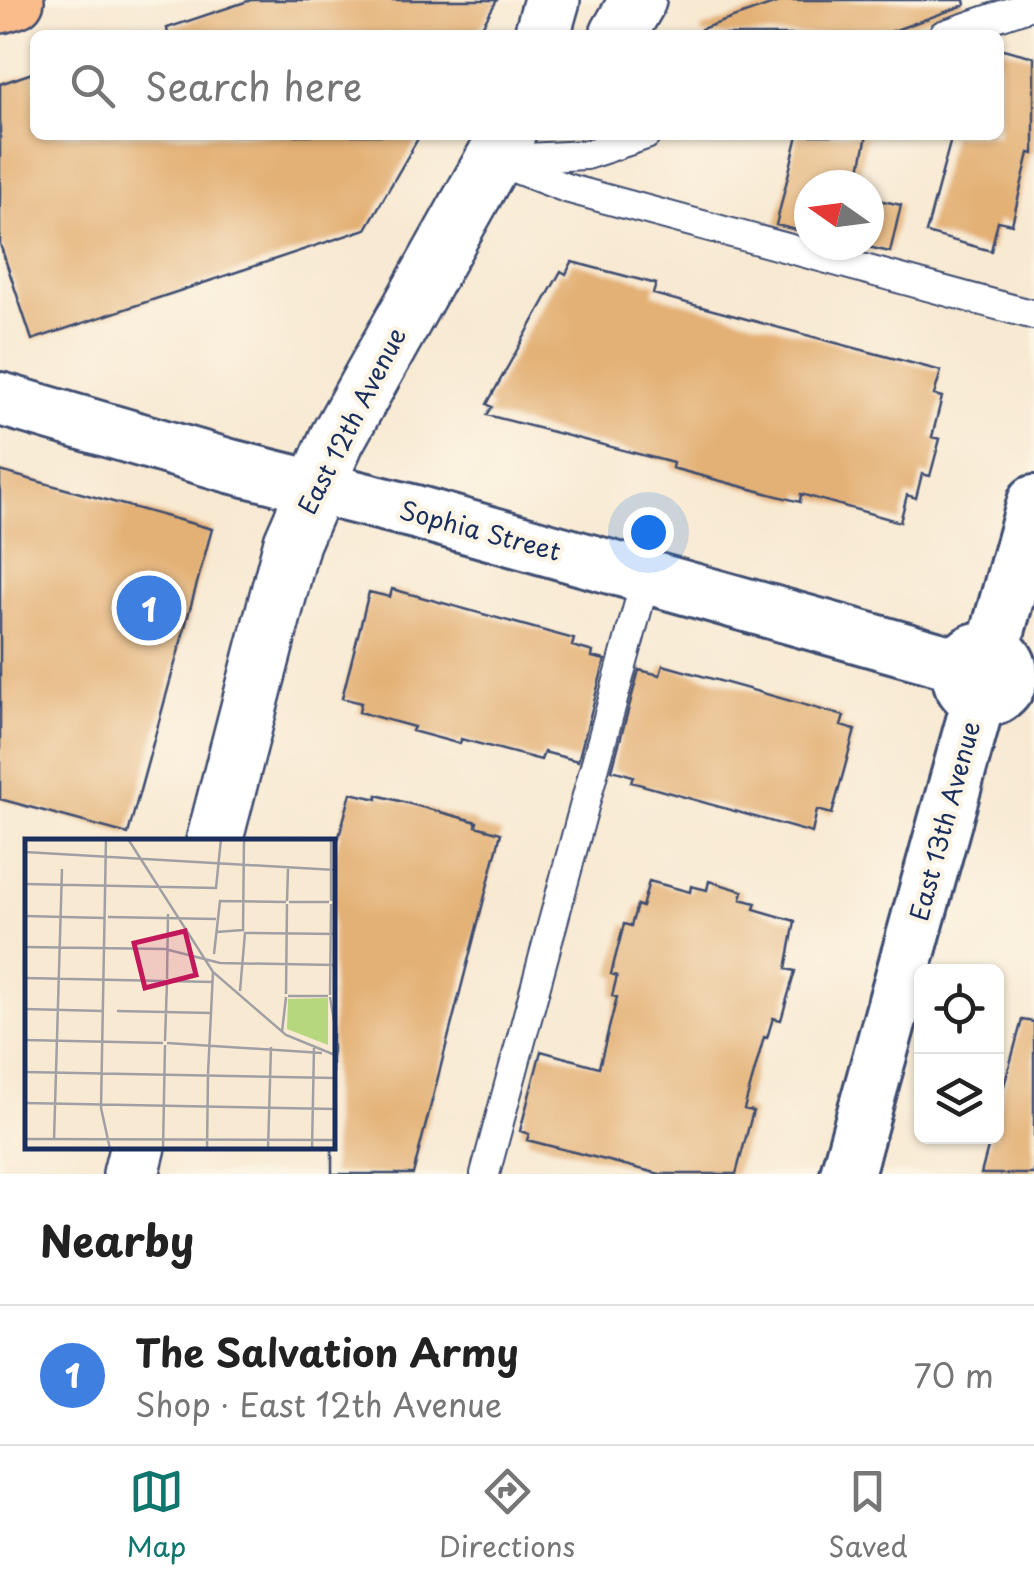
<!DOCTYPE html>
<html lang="en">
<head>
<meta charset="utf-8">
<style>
	body { margin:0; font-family:"Playpen Sans",sans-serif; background:#f2f2f2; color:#222 }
	.controls { position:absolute; right:30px; bottom:30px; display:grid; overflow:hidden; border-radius:15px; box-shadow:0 2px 8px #0004 }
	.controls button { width:90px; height:90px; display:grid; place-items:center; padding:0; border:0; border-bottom:2px solid #e0e0e0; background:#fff; color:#222; font:50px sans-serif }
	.compass { position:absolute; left:794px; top:170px; width:90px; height:90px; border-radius:50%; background:#fff; box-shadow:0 2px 8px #0004; rotate:284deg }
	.you { position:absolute; left:648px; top:532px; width:35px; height:35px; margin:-25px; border:8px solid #fff; border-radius:50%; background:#1a73e8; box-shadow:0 0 0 15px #1a73e833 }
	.badge { display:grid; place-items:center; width:65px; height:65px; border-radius:50%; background:#0f766e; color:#fff; font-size:32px; font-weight:700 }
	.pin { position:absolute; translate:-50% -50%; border:5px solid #fff; box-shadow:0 2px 10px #0006 }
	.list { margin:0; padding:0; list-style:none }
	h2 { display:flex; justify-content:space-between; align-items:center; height:130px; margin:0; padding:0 40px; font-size:42px }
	h2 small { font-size:32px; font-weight:400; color:#767676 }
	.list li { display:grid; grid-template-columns:65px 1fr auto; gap:30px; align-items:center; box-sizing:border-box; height:140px; padding:0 40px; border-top:2px solid #e0e0e0 }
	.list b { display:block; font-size:38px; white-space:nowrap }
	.list p { margin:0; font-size:32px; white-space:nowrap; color:#767676 }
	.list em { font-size:32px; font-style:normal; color:#767676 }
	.icon { flex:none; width:55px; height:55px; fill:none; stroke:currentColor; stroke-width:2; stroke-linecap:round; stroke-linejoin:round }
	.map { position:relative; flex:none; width:1034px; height:1174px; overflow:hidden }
	.search { position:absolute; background:#fff; box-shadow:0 2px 8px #0004; left:30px; right:30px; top:30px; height:110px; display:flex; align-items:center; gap:25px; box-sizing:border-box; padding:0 35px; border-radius:15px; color:#767676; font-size:38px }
	.sheet { height:270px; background:#fff }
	nav { display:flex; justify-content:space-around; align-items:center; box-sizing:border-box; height:140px; border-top:2px solid #e0e0e0; background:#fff; font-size:28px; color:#767676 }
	nav a { display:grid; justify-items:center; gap:5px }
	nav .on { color:#0f766e }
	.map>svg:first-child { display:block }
</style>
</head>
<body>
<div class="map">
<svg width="1034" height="1174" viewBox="0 0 1034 1174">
	<rect width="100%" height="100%" fill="#fcf5e5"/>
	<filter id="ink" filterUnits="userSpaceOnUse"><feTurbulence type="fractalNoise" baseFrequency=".01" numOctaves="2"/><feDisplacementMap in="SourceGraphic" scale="20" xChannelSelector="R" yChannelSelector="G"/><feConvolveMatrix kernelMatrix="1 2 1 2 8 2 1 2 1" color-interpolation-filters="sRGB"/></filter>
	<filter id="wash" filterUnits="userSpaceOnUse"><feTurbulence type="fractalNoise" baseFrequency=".0048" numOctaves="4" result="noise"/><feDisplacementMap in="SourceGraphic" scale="40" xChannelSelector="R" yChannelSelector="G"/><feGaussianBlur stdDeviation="2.25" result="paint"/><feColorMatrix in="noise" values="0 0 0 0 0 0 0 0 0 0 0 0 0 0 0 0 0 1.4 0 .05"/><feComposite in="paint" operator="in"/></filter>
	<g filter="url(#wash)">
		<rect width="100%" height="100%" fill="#f8e9d2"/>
		<g id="blocks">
			<path fill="#e3b074" d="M 251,0 L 497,0 L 477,35 L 168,35 L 167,28 Z
				M 785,0 L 964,0 L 965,5 L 882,35 L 702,35 L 701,29 Z
				M 999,48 L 1034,57 L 1034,154 L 1029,153 L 1012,224 L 998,221 L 991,251 L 926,233 L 952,135 L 999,135 Z
				M 35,72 L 35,135 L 420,135 L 366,229 L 32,340 L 0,244 L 0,84 Z
				M 798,135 L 867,135 L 857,185 L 809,185 L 809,233 L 776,225 Z
				M 869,198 L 901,205 L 890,252 L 859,245 L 869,245 Z
				M 572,262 L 656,284 L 653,294 L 941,371 L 934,395 L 942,397 L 932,437 L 940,439 L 930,476 L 922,474 L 916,498 L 907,495 L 900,522 L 801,494 L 800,502 L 672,468 L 673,463 L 487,415 L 492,407 L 487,404 L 561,271 L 566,274 Z
				M 0,471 L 212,529 L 128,834 L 0,799 Z
				M 392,589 L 574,639 L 572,646 L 593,652 L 592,657 L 605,660 L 578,761 L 544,752 L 541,760 L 461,739 L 460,744 L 412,731 L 414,727 L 359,712 L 361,703 L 342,698 L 369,592 L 390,597 Z
				M 663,665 L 844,716 L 841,726 L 855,730 L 832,814 L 817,810 L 812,833 L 631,782 L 633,776 L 612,770 L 639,670 L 660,675 Z
				M 351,793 L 377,799 L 377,795 L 477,822 L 476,826 L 501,833 L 413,1174 L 332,1174 L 332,862 Z
				M 649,881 L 690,892 L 691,886 L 707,890 L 709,881 L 743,891 L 741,899 L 756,903 L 754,909 L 795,921 L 786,969 L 795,971 L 781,1020 L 773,1018 L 767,1038 L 764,1037 L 744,1109 L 753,1111 L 736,1174 L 660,1174 L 527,1140 L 529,1134 L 520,1131 L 541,1051 L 599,1067 L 617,997 L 612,996 L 617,976 L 611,974 L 624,924 L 631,926 L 637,905 L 642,907 Z
				M 1022,1020 L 1034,1022 L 1034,1174 L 981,1174 L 991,1136 L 996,1136 L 996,1115 Z"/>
		</g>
	</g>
	<g filter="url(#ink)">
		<use href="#blocks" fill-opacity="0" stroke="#3c4b6f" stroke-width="2.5"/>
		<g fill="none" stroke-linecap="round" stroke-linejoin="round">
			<g stroke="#3c4b6f" stroke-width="32">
				<path id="service" d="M 943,35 L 1034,4
					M 505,159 L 586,155 L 646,135
					M 493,160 L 566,188 L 1034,315
					M 485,1174 L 646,577"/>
			</g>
			<g stroke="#3c4b6f" stroke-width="58">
				<path id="minor" d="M 0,399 L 230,466 L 415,512 L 960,665
					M959 674a26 26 0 1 1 52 0a26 26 0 1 1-52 0Z
					M 993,649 L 1034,502
					M 847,1174 L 979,699"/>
			</g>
			<g stroke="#3c4b6f" stroke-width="60">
				<path id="tertiary" d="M 542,35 L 552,0
					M 618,35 L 638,0
					M 214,842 L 292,542 L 337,439 L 507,135
					M 131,1174 L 138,1146"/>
			</g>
			<g stroke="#3c4b6f" stroke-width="60">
				<path id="primary" d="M 0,5 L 16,0"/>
			</g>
			<use href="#service" stroke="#fff" stroke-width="28"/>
			<use href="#minor" stroke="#fff" stroke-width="52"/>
			<use href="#tertiary" stroke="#fff" stroke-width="55"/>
			<use href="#primary" stroke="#fabc8b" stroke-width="55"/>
		</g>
	</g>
	<g text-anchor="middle" stroke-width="9" stroke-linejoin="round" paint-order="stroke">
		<g font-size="25" fill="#1b2f5e" stroke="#fcf5e5">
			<text transform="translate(352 421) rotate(-63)" y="9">East 12th Avenue</text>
			<text transform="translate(480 531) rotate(15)" y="9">Sophia Street</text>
			<text transform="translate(945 821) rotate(-75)" y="9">East 13th Avenue</text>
		</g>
	</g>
	<g transform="translate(25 839)">
		<rect width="310" height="310" fill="#f8e9d2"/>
		<path d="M 303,159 L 303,206 L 262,190 L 263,160 Z" fill="#b7d77f"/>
		<path fill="none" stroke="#a09fa4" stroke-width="2.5" d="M 81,0 L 76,269 L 85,310M 103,0 L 188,133 L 261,196 L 310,216M 0,13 L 310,31M 0,45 L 191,49 L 196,0M 262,62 L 263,30M 306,62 L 306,0M 264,63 L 304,63M 0,77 L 79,79M 83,78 L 191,80M 191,93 L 218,91 L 219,0M 0,108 L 140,110 L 195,124 L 310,126M 189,115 L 195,62 L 261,63M 0,139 L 140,142M 142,140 L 143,75M 143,142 L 188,143M 215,152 L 220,94 L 310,95M 261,155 L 262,65M 305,156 L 306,65M 263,157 L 303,157M 305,158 L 310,188M 0,170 L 78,172M 92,172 L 186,174M 257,193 L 261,158M 0,201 L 138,204M 140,202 L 142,143M 142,204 L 297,214M 0,233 L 310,239M 183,235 L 188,133M 0,264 L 310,270M 0,300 L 310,301M 29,301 L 37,30M 138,310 L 140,206M 182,310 L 183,237M 243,310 L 246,208M 287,310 L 289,209"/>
		<path fill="#c2185b" fill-opacity="0.15" stroke="#c2185b" stroke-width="5" d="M 160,92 L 171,136 L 120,149 L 109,104 Z"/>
		<rect width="310" height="310" fill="none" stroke="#1b2f5e" stroke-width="5"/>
	</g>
</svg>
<div class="controls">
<button><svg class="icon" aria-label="locate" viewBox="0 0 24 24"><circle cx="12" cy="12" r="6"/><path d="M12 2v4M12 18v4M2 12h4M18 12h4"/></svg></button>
<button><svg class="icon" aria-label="layers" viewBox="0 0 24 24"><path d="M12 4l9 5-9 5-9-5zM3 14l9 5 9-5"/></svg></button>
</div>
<svg class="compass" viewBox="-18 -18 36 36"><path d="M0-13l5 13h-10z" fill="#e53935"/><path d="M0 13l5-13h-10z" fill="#767676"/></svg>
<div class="you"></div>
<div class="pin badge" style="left:149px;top:608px;background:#3f7fe0">1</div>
<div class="search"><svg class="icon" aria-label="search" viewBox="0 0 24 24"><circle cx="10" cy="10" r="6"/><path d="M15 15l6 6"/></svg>Search here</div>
</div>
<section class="sheet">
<h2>Nearby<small></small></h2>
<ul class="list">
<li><span class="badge" style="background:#3f7fe0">1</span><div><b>The Salvation Army</b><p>Shop · East 12th Avenue</p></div><em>70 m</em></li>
</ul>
</section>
<nav>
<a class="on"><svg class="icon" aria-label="map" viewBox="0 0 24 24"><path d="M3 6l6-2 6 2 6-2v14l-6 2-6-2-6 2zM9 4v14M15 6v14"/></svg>Map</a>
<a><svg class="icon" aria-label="directions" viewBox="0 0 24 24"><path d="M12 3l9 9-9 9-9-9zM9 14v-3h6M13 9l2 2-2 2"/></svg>Directions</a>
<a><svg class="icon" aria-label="saved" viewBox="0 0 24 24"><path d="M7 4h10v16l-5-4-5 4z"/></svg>Saved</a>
</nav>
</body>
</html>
